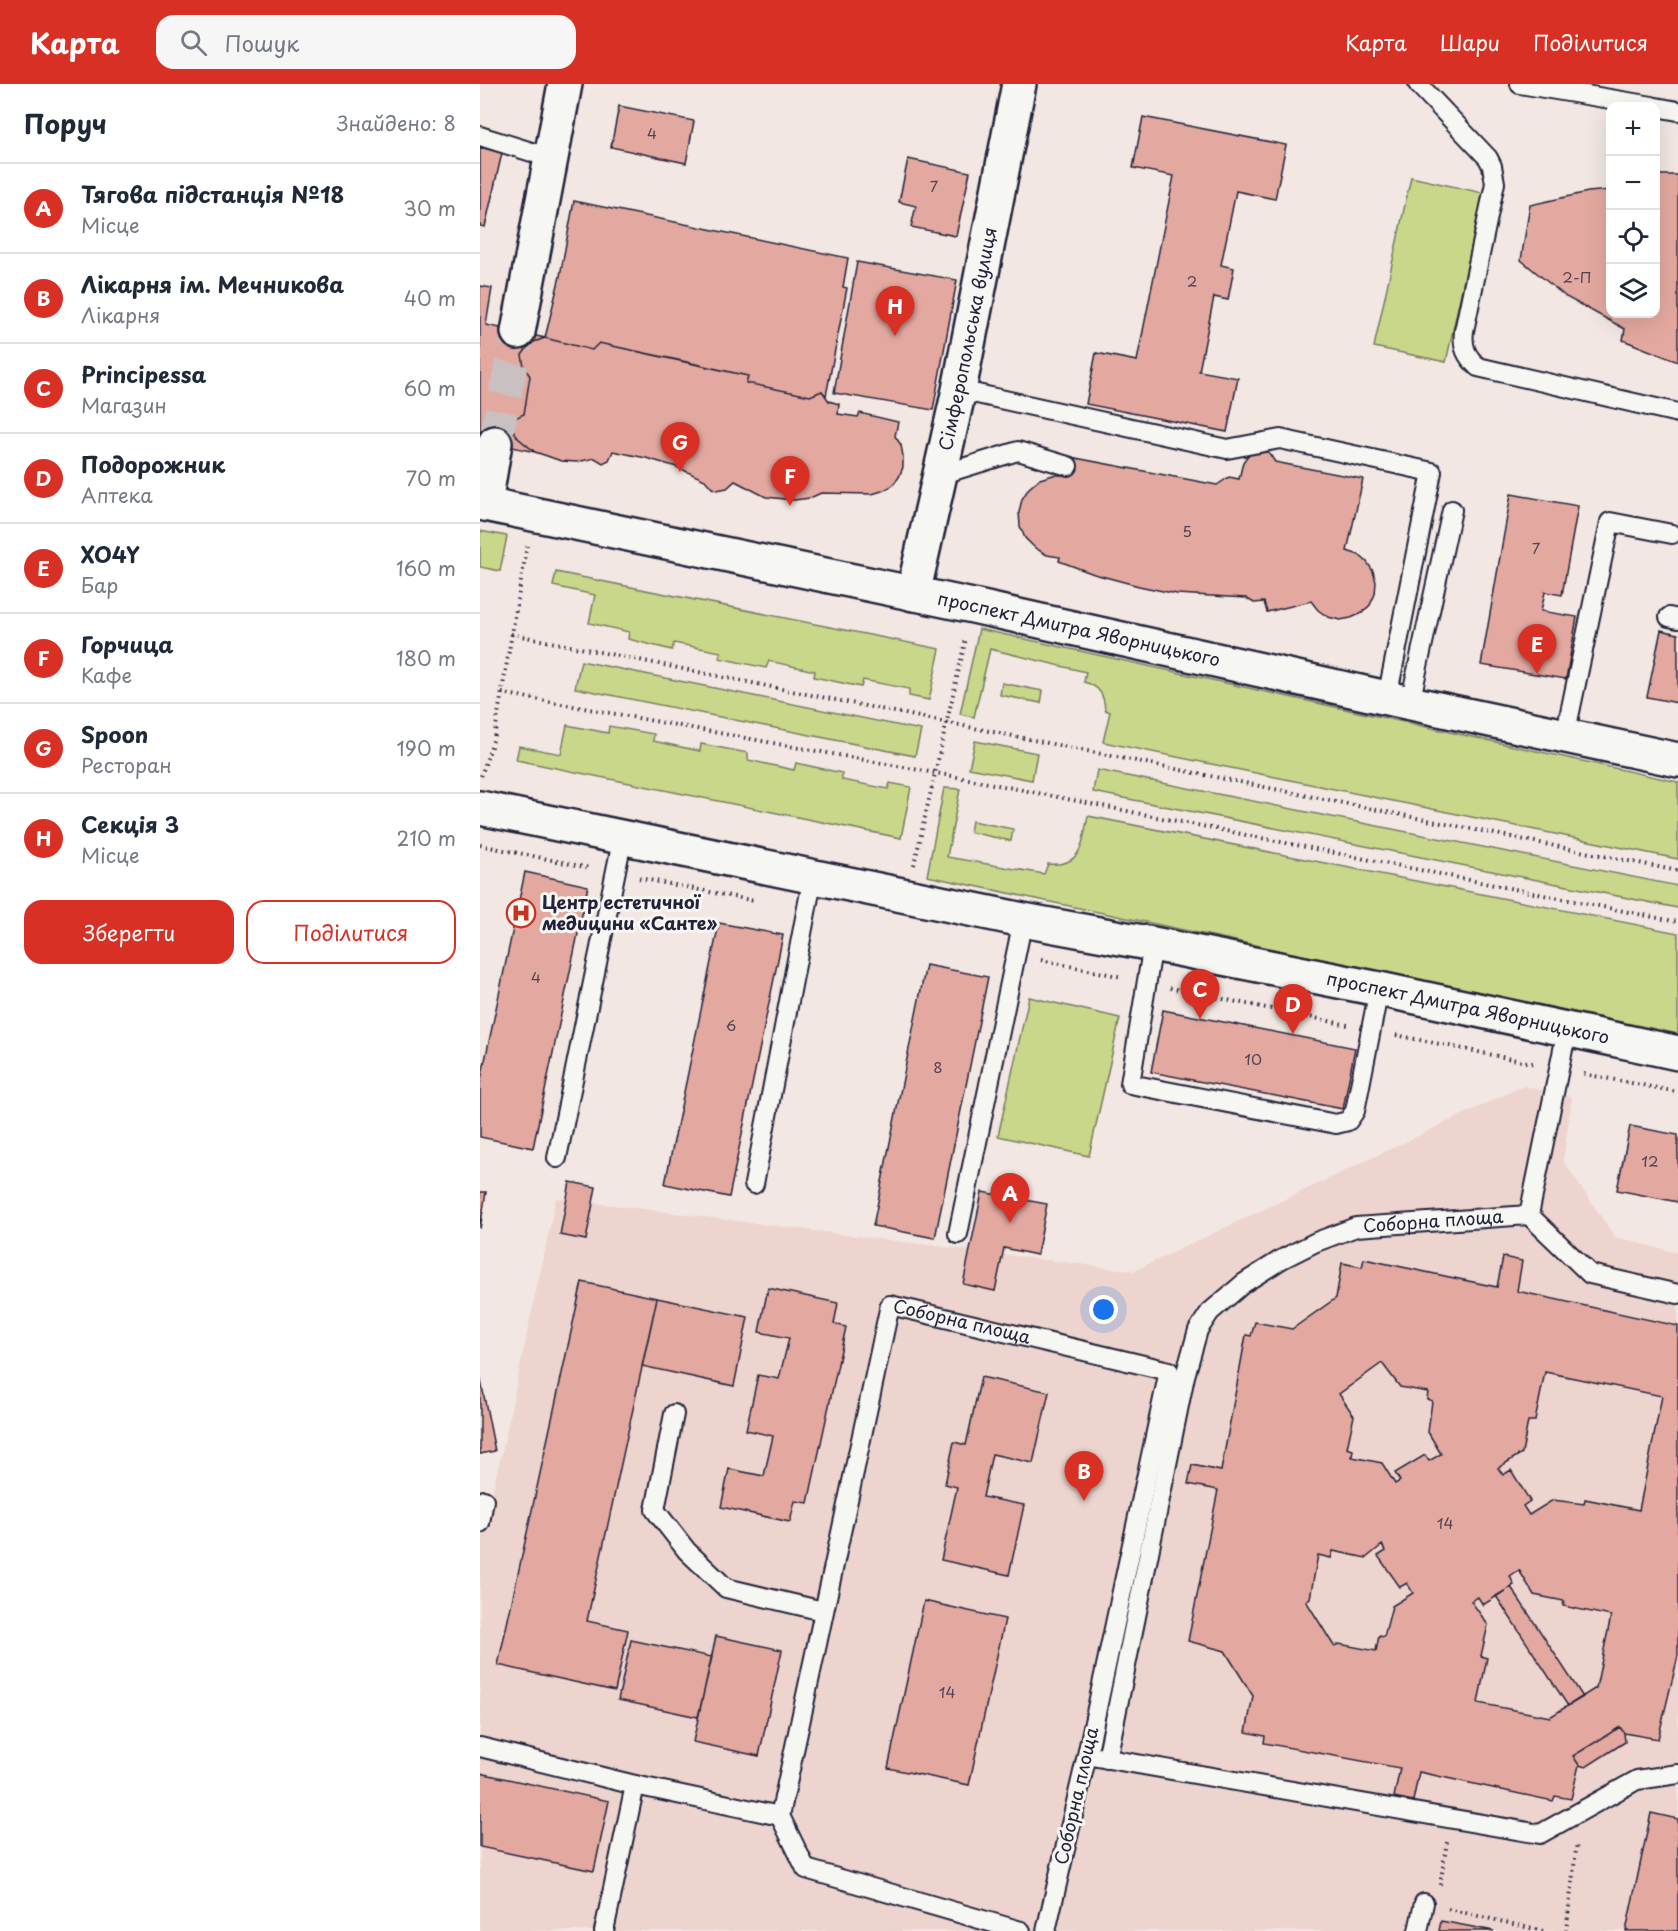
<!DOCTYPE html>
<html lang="uk">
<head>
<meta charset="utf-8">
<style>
	body { margin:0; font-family:"Playpen Sans",sans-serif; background:#f6f6f7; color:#1f2937 }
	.controls { position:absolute; right:18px; top:18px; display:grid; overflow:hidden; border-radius:12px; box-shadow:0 6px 24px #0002 }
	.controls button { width:54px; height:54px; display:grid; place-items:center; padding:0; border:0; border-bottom:2px solid #e0e1e3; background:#fff; color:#1f2937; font:30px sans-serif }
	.you { position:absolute; left:624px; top:1226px; width:21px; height:21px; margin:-15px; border:4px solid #fff; border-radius:50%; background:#1a73e8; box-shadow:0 0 0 9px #1a73e833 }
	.badge { display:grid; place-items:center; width:39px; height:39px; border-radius:50%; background:#d93025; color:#fff; font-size:20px; font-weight:700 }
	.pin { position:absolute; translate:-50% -50px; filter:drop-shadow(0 2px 3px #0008) }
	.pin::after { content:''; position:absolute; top:32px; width:21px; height:18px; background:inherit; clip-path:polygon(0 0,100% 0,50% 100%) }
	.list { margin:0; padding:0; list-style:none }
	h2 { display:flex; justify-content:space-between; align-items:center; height:78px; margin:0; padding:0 24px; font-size:26px }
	h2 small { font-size:20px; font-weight:400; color:#747a83 }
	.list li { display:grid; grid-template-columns:39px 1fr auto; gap:18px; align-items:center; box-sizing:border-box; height:90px; padding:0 24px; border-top:2px solid #e0e1e3 }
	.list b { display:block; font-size:22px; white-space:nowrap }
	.list p { margin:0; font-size:20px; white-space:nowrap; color:#747a83 }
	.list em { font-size:20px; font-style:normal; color:#747a83 }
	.actions { display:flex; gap:12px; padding:18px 24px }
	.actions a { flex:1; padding:14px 0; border:2px solid #d93025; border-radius:18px; text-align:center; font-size:21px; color:#d93025 }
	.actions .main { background:#d93025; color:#fff }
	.icon { flex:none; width:33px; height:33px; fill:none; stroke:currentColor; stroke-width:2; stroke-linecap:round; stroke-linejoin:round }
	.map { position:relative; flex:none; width:1198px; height:1847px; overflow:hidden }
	header { display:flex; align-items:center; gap:36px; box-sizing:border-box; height:84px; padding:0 30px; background:#d93025; color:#fff }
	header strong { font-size:28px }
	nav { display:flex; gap:33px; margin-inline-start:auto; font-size:21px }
	.search { width:420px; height:54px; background:#f6f6f7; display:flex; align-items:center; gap:15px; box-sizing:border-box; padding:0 21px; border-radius:18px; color:#747a83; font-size:22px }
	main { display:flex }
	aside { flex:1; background:#fff }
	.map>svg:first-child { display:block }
</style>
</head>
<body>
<header>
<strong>Карта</strong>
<div class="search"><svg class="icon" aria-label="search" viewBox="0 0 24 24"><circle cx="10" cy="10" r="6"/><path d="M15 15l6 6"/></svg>Пошук</div>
<nav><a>Карта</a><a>Шари</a><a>Поділитися</a></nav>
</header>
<main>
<aside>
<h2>Поруч<small>Знайдено: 8</small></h2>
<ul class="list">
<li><span class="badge">A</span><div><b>Тягова пiдстанцiя №18</b><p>Місце</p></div><em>30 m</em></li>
<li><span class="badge">B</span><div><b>Лікарня ім. Мечникова</b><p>Лікарня</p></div><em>40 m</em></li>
<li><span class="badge">C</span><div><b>Principessa</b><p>Магазин</p></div><em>60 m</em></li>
<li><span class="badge">D</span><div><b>Подорожник</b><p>Аптека</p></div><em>70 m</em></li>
<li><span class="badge">E</span><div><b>XO4Y</b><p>Бар</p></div><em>160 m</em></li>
<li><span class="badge">F</span><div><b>Горчица</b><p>Кафе</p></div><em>180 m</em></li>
<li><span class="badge">G</span><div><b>Spoon</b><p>Ресторан</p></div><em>190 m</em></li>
<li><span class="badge">H</span><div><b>Секція 3</b><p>Місце</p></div><em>210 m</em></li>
</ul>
<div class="actions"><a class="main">Зберегти</a><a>Поділитися</a></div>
</aside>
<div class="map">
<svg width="1198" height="1847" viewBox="0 0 1198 1847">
	<rect width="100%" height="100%" fill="#f2e7e2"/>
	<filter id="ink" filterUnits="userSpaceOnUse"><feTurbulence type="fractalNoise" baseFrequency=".0167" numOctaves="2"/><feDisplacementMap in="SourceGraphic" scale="12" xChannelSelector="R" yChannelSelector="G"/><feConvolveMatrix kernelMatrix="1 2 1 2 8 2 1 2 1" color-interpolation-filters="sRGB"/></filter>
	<g filter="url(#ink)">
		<path fill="#eed4ce" d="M 1043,1002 L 1092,1013 L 1083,1077 L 1135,1153 L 1198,1169 L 1198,1847 L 0,1847 L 0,1456 L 20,1377 L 76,1114 L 654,1187 Z"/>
		<path fill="#c9d78a" stroke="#767c62" stroke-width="1.5" d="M 931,93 L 1003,109 L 966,278 L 894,263 Z
			M 0,447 L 27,452 L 20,487 L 0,483 Z
			M 76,488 L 460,565 L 449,616 L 429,612 L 429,605 L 383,596 L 381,603 L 334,593 L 335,587 L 289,577 L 286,584 L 239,574 L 241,568 L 194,559 L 192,566 L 148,555 L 149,548 L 109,539 L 115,511 L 73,502 Z
			M 499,545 L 1198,698 L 1198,775 L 623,658 L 630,628 L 625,626 C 624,610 619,602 604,598 L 606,588 L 510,565 L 494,633 L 480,630 Z
			M 101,577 L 441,646 L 435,672 L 95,604 Z
			M 522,599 L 563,607 L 561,619 L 520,611 Z
			M 87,641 L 128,649 L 129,642 L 174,650 L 173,657 L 220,667 L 221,660 L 268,669 L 268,676 L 314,686 L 316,679 L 362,689 L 362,696 L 408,705 L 410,699 L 431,703 L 421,754 L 36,676 L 39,662 L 81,670 Z
			M 495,657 L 557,669 L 552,696 L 489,684 Z
			M 617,686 L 1198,802 L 1198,824 L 613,708 Z
			M 464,704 L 480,705 L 467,773 L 564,790 L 568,780 C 603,783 602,759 608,732 L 1198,849 L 1198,950 L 447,792 Z
			M 492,737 L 533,745 L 531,757 L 490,748 Z
			M 549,913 L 640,934 L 609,1072 L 518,1052 Z"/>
		<path fill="#e3a9a0" stroke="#22223b" stroke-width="1.5" fill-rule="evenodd" d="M 139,22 L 214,37 L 206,79 L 131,63 Z
			M 663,33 L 806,61 L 795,115 L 756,107 L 741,181 L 754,184 L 748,216 L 734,213 L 719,287 L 758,294 L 747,348 L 606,320 L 616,269 L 657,277 L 694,92 L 653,84 Z
			M 0,63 L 22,69 L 5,143 L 0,142 Z
			M 428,75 L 490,88 L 476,152 L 431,143 L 436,122 L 419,118 Z
			M 1176,91 L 1198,91 L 1198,278 L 1143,256 L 1145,245 L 1086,213 L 1041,176 L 1050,121 L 1108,108 L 1130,106 L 1130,230 L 1176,230 Z
			M 94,117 L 368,174 L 363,203 L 367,204 L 346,312 L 342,307 L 330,312 L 266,299 L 268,292 L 119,259 L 112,266 L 65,254 L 80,192 Z
			M 377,178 L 477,196 L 453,326 L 354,309 Z
			M 0,202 L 12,204 L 6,241 L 65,254 L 51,259 L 42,271 L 44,283 L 50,292 L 44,330 L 37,333 L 33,339 L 34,347 L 38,354 L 55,368 L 0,356 Z
			M 65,254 L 112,266 L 119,259 L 207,278 L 268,292 L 266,299 L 330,312 L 342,307 L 349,317 L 359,320 L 358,330 L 378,333 L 380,329 L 418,338 L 415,352 L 421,361 L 423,372 L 423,383 L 419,393 L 412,402 L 402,407 L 392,410 L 341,409 L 330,414 L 314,416 L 286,413 L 255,397 L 247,404 L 237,406 L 232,404 L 225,396 L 197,383 L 166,374 L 133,367 L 129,376 L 123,379 L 115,374 L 97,378 L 81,377 L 67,372 L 55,368 L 38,354 L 34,347 L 33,339 L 37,333 L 44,330 L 50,292 L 44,283 L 42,271 L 51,259 Z
			M 782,365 L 789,369 L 795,378 L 883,395 L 867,467 L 879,471 L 887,478 L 893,487 L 896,498 L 895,510 L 890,521 L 882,529 L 871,534 L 860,536 L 848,533 L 838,526 L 831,517 L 787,528 L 784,518 L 774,519 L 766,514 L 697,510 L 659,502 L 614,490 L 579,477 L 580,473 L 567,471 L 555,464 L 545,454 L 540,442 L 539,428 L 542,415 L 549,404 L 560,395 L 573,391 L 587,391 L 590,373 L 737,401 L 749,393 L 759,395 L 763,378 L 768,371 L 772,368 Z
			M 1031,410 L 1098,422 L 1082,511 L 1065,508 L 1061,527 L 1097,533 L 1086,595 L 1001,581 Z
			M 1181,546 L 1198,550 L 1198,619 L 1167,613 Z
			M 45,788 L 108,802 L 53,1064 L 0,1053 L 0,1000 Z
			M 239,839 L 303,851 L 249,1113 L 185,1100 Z
			M 446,881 L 508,893 L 455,1154 L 393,1142 Z
			M 683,926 L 875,964 L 863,1025 L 671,988 Z
			M 1150,1042 L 1198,1051 L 1198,1118 L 1137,1106 Z
			M 90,1098 L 116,1103 L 106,1156 L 80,1151 Z
			M 0,1108 L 6,1108 L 0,1145 Z
			M 502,1108 L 567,1120 L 557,1171 L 524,1164 L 515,1207 L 483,1200 Z
			M 1023,1173 L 1042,1177 L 1037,1207 L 1198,1242 L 1198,1572 L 1178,1655 L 1144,1649 L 1140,1643 L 1093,1672 L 1099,1681 L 1091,1715 L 1075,1712 L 1073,1717 L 939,1688 L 933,1717 L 914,1713 L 920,1684 L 784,1659 L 785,1652 L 766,1648 L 773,1612 L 745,1567 L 708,1557 L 738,1406 L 708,1400 L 712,1381 L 741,1387 L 766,1251 L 771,1252 L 775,1238 L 812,1245 L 856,1214 L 862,1179 L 882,1183 L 884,1175 L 1017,1203 ZM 902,1279 L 920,1303 L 948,1308 L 947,1315 L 952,1317 L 948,1348 L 961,1370 L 949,1377 L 945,1371 L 915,1389 L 920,1397 L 915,1400 L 902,1379 L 872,1373 L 873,1366 L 867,1364 L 874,1332 L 859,1310 ZM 1065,1288 L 1182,1312 L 1159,1426 L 1105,1415 L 1104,1420 L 1073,1416 L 1049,1431 L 1043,1422 L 1050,1417 L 1031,1386 L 1023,1391 L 1018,1384 L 1042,1369 L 1048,1337 L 1055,1337 ZM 902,1461 L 906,1467 L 898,1472 L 920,1503 L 927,1499 L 933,1509 L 912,1522 L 904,1553 L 899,1552 L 896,1567 L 859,1560 L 854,1562 L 826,1517 L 830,1514 L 838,1471 L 851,1474 L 853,1467 L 886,1474 ZM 1039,1486 L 1054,1511 L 1084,1517 L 1083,1522 L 1131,1532 L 1116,1604 L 1070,1633 L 998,1619 L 1007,1574 L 1001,1572 L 1008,1541 L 991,1517 L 998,1513 L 1003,1521 L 1031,1503 L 1034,1501 L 1030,1492 Z
			M 102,1198 L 177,1214 L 107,1537 L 148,1546 L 135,1607 L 18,1581 Z
			M 288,1204 L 358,1219 L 354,1240 L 366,1243 L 328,1419 L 315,1417 L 310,1438 L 241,1423 L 249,1385 L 284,1392 L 293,1352 L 266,1346 L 278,1291 L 299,1295 L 309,1254 L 279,1248 Z
			M 177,1214 L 268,1233 L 254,1302 L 162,1282 Z
			M 0,1292 L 15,1367 L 0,1370 Z
			M 501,1293 L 569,1308 L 553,1379 L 512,1370 L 503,1413 L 544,1421 L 529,1491 L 461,1476 L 477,1403 L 465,1400 L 474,1358 L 486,1361 Z
			M 1031,1503 L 1103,1613 L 1088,1622 L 1016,1512 Z
			M 444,1517 L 525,1535 L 489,1701 L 408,1684 Z
			M 236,1552 L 302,1566 L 279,1672 L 213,1658 Z
			M 151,1556 L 232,1573 L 218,1633 L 138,1616 Z
			M 1140,1643 L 1144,1649 L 1145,1658 L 1106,1683 L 1099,1681 L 1093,1672 Z
			M 0,1689 L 129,1717 L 114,1787 L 0,1763 Z
			M 1171,1729 L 1198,1735 L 1198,1847 L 1146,1847 Z
			M 961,1837 L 1014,1847 L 959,1847 Z"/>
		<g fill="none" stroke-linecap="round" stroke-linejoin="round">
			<path stroke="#c8c0c1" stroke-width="33" stroke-dasharray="33 16" stroke-linecap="butt" d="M 15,359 L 38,248"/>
			<g stroke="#22223b" stroke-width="22">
				<g id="lane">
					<path d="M 938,0 L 1008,74 L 1012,82 L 1015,99 L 984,247 C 982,263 986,272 998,283 L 1198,329"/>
					<path d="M 1040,0 L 1172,22"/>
					<path d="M 1176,23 L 1198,27"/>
					<path d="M 0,52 L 71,74"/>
					<path d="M 479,306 L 747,365 L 800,355 L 952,388 L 907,614"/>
					<path d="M 460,391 L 538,367 L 588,382"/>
					<path d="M 1189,533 L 1198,535"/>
					<path d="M 930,619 L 972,426"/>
					<path d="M 1085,652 L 1130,438 L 1192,450"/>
					<path d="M 673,860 L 650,1000 L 856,1040 L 868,1037 L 875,1027 L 899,905"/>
					<path d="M 1087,946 L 1049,1131 L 1110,1190 L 1198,1210"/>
					<path d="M 77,1074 L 143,752"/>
					<path d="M 274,1100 L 333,792"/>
					<path d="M 478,1150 L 543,836"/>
					<path d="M 194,1330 L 175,1426 L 207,1467 L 246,1504 L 343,1527"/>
					<path d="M 0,1439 L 4,1416"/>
					<path d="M 0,1663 L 155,1701"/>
					<path d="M 617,1673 L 1060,1750 L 1157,1696 L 1198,1690"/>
					<path id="s1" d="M 627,1675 L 705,1292 L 718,1246 L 730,1228 L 764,1199 L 802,1175 L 836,1158 L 876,1143 L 1049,1131"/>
					<path d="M 300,1732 L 326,1785 L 541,1847"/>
					<path id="s2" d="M 124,1847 L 155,1701 L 300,1732 L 410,1221 L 689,1287 L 607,1671 L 566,1847"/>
					<path d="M 938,1847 L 944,1819"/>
				</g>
			</g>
			<g stroke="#22223b" stroke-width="38">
				<path id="street" d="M 38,248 L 85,0
					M 5,419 L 15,359"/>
			</g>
			<g stroke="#22223b" stroke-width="38">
				<g id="secondary">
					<path id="s3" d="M 0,419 L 493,522 L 907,614 L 1198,676"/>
					<path id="s4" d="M 433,510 L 479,306 L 539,0"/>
					<path id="s5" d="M 0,724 L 543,836 L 673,860 L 899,905 L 1198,969"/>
				</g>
			</g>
			<path stroke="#22223b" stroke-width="4" stroke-dasharray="1.5 4.5" stroke-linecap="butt" d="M 31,550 L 1198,787
				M 22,609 L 488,695 L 1198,838
				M 1,692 L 14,654 L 47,462
				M 0,761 L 110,784
				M 434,781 L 486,554
				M 159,794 L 275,817
				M 561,876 L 642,893
				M 690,904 L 868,941
				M 916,951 L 1056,980
				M 1104,990 L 1198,1008
				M 960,1801 L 967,1758
				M 968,1825 L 1063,1847
				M 1086,1847 L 1097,1758"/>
			<use href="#lane" stroke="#f6f6f2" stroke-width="18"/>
			<use href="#street" stroke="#f6f6f2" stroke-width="33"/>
			<use href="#secondary" stroke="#f6f6f2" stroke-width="33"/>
		</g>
	</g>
	<defs>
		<g id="hospital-ring" transform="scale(1.5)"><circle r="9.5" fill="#f6f6f2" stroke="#c8321e" stroke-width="1.5"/><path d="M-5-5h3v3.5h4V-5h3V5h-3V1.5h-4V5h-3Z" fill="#c8321e"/></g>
	</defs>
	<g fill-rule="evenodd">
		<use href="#hospital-ring" x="41" y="829"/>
	</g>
	<g text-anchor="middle" stroke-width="6" stroke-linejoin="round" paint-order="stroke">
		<g font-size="15" fill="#524454">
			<text x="172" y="55">4</text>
			<text x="454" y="108">7</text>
			<text x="1097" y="199">2-П</text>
			<text x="712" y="203">2</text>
			<text x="707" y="453">5</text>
			<text x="1056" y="470">7</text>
			<text x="56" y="899">4</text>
			<text x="251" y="947">6</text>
			<text x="773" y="981">10</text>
			<text x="458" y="989">8</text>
			<text x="1170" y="1083">12</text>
			<text x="965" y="1445">14</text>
			<text x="467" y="1614">14</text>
		</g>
		<g font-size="18" fill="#22223b" stroke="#f6f6f2">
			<text dy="6" stroke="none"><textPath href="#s4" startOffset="261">Сімферопольська вулиця</textPath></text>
			<text dy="6" stroke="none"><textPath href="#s3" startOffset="612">проспект Дмитра Яворницького</textPath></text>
			<text dy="6" stroke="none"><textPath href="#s5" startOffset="1008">проспект Дмитра Яворницького</textPath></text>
			<text dy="6" stroke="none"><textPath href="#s1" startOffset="708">Соборна площа</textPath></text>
			<text dy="6" stroke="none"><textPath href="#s2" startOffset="894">Соборна площа</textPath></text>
			<text transform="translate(597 1712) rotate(-77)" y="6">Соборна площа</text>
		</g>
		<g font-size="18" font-weight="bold" fill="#22223b" stroke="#f6f6f2" text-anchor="start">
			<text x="62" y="825">Центр естетичної<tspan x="62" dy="21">медицини «Санте»</tspan></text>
		</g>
	</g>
</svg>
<div class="controls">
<button>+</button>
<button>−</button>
<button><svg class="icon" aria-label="locate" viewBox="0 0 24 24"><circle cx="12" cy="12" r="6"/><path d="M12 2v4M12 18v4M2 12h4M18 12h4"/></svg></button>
<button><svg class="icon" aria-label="layers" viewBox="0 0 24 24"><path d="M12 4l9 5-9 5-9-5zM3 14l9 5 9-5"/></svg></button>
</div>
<div class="you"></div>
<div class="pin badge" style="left:530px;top:1139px">A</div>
<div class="pin badge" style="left:604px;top:1417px">B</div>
<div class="pin badge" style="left:720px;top:935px">C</div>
<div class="pin badge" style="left:813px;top:950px">D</div>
<div class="pin badge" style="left:1057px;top:590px">E</div>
<div class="pin badge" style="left:310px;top:422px">F</div>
<div class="pin badge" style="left:200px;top:388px">G</div>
<div class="pin badge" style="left:415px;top:252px">H</div>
</div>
</main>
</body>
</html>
